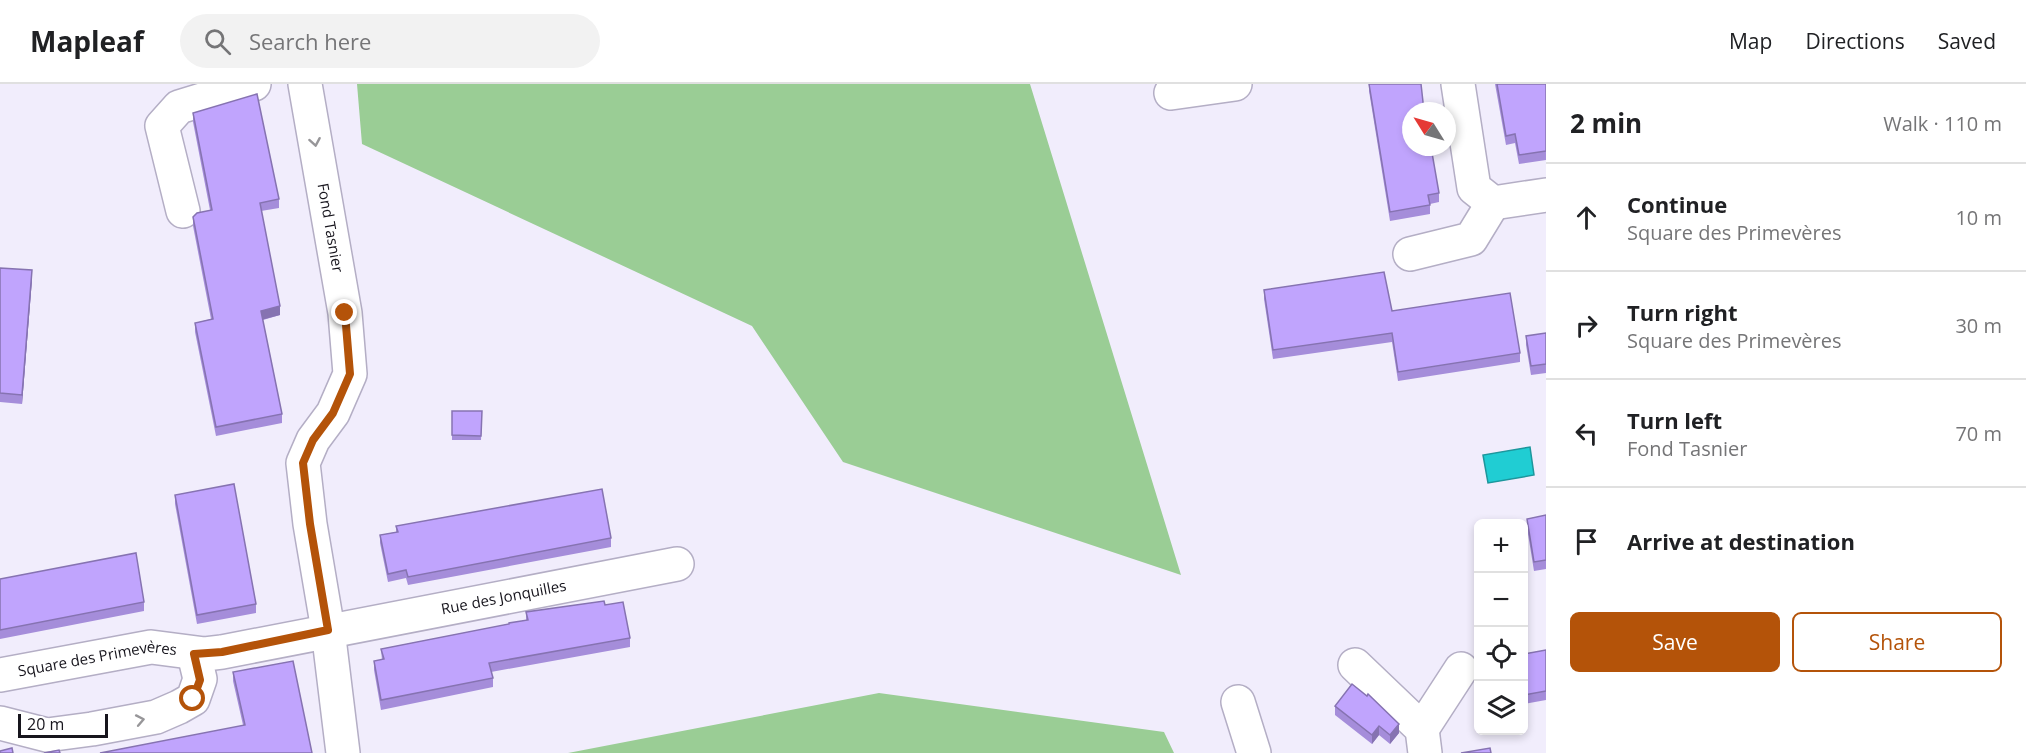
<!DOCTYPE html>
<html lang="en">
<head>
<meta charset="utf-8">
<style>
	body { margin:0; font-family:"Open Sans",sans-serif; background:#f2f2f2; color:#202124 }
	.controls { position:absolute; right:18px; bottom:18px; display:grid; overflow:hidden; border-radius:9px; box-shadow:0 3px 9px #0003 }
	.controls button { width:54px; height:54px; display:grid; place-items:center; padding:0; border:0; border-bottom:2px solid #e0e0e0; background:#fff; color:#202124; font:30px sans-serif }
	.compass { position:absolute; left:1402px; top:18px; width:54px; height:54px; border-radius:50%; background:#fff; box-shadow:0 3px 9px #0003; rotate:307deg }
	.scale { position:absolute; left:18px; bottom:15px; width:90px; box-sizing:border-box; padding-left:6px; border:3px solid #17151d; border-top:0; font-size:16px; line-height:21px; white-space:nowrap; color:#17151d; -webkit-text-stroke:4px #fff; paint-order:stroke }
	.stop { position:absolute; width:18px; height:18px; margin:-14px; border:4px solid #b45309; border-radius:50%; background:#fff }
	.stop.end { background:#b45309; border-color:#fff; box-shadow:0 2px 6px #0008 }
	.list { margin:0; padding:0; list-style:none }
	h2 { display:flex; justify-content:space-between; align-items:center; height:78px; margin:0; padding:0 24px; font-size:26px }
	h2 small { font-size:20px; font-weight:400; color:#757577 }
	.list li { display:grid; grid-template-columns:39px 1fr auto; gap:18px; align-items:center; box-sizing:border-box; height:108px; padding:0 24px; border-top:2px solid #e0e0e0 }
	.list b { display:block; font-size:22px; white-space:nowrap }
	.list p { margin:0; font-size:20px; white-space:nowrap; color:#757577 }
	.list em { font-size:20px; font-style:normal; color:#757577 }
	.actions { display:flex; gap:12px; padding:18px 24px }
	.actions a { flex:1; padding:14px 0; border:2px solid #b45309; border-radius:9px; text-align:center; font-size:21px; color:#b45309 }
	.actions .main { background:#b45309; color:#fff }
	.icon { flex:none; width:33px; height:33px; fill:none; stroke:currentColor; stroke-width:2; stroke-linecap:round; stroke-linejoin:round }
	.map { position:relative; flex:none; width:1546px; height:669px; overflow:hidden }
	header { display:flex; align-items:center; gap:36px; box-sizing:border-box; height:84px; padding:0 30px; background:#fff; border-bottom:2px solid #e0e0e0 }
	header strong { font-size:28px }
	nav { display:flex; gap:33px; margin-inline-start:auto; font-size:21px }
	.search { width:420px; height:54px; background:#f2f2f2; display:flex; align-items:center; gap:15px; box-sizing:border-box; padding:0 21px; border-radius:33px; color:#757577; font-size:22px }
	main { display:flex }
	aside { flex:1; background:#fff }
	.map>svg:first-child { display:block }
</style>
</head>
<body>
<header>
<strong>Mapleaf</strong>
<div class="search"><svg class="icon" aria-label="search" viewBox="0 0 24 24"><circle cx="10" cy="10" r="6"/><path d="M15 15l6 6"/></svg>Search here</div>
<nav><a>Map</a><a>Directions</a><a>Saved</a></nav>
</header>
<main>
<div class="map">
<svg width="1546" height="669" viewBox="0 0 1546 669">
	<rect width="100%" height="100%" fill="#f1edfc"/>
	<path fill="#9acd95" d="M 357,0 L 1030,0 L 1181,491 L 843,378 L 752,242 L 362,60 Z
		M 879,609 L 1164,648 L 1174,669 L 568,669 Z"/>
	<path fill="#20cdd3" stroke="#1d969c" stroke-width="1.5" d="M 1530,363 L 1534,391 L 1488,399 L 1483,371 Z"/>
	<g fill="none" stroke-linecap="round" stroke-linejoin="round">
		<g stroke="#b4aec5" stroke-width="36">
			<g id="minor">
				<path id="s1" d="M 305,0 L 345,229 L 350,290 L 333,329 L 313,356 L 303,379 L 310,440 L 328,546 L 343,669"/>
				<path d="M 1458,0 L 1474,104 L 1493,119 L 1546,111"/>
				<path d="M 1171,9 L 1235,0"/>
				<path d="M 183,127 L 162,42 L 179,23 L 254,0"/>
				<path d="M 1410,170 L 1471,155 L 1493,119"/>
				<path d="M 1355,581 L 1422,645 L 1425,669"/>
				<path id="s2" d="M 0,591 L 151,563 L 205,570 L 222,568 L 677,480"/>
				<path d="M 1238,618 L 1254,669"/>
				<path d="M 0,639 L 47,651 L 92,645 L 156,633 L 179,623 L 193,615 L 200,595 L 194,570"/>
				<path d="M 1422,645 L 1461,585"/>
			</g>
		</g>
		<use href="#minor" stroke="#fff" stroke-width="33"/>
	</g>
	<path fill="#a58dda" d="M 1369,0 L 1422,17 L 1439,109 L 1439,118 L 1430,120 L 1430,130 L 1390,137 L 1369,7 Z
		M 1495,0 L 1546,0 L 1546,76 L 1519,80 L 1515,59 L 1506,61 Z
		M 193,29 L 279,115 L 279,124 L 261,127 L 280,231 L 263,236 L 282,330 L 282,339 L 216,352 L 195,248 L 195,239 L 211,235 L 193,142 L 193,133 L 210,126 L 193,38 Z
		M 0,184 L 32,195 L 22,320 L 0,318 Z
		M 1264,206 L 1392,227 L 1520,269 L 1520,278 L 1398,297 L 1392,258 L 1273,275 L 1264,215 Z
		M 1546,249 L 1546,289 L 1531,291 L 1526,261 L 1526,252 Z
		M 452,327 L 482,327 L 481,356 L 452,356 Z
		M 175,411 L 256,520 L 256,529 L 197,540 L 175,420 Z
		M 1546,431 L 1546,485 L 1534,487 L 1527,444 L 1527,435 Z
		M 396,442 L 611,454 L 611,463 L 408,501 L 406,494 L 388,498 L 380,459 L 380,451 L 396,448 Z
		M 0,495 L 144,518 L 144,527 L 0,555 Z
		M 605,521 L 630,554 L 630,563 L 491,588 L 493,594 L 493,603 L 381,626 L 374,586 L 374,577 L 382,576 L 381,565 L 509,540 L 526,536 L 526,528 Z
		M 1546,566 L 1546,616 L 1524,620 L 1524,570 Z
		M 233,588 L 312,669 L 243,641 L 233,597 Z
		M 1335,622 L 1399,649 L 1390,660 L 1379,651 L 1372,660 L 1335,631 Z"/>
	<path fill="#8673b1" d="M 32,186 L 32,195 L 22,320 L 22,311 Z
		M 280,222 L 280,231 L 261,236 L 261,227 Z
		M 1399,640 L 1399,649 L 1390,660 L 1390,651 Z
		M 1379,642 L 1379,651 L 1372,660 L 1372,651 Z"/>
	<path fill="#c0a4fd" stroke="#8673b1" stroke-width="1.5" d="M 1369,0 L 1421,0 L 1424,27 L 1411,27 L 1411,63 L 1431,63 L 1439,109 L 1428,111 L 1430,121 L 1390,128 Z
		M 1497,0 L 1546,0 L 1546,67 L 1519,71 L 1515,50 L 1506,52 Z
		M 257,10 L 279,115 L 260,119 L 280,222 L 261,227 L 282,330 L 216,343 L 195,239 L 213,235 L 193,133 L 197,129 L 212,126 L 193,29 Z
		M 0,184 L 32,186 L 22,311 L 0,309 Z
		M 1384,188 L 1392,227 L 1510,209 L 1520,269 L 1398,288 L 1392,249 L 1273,266 L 1264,206 Z
		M 1546,249 L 1546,280 L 1531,282 L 1526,252 Z
		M 452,327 L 482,327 L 481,352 L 452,351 Z
		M 234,400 L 256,520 L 197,531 L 175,411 Z
		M 602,405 L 611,454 L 408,493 L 406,486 L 388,490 L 380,451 L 398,448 L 396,442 Z
		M 1546,431 L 1546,476 L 1534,478 L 1527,435 Z
		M 136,469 L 144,518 L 0,546 L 0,495 Z
		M 604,517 L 605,521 L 623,518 L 630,554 L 489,579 L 493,594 L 381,616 L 374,577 L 384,575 L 381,565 L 509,540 L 509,539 L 528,536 L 526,528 Z
		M 1546,566 L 1546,607 L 1524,611 L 1524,570 Z
		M 293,577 L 312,669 L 100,669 L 245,641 L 233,588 Z
		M 1352,600 L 1367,612 L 1368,610 L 1399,640 L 1390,651 L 1379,642 L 1372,651 L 1335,622 Z
		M 12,664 L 13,669 L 0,669 L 0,667 Z
		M 1490,664 L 1491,669 L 1461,669 Z
		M 59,666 L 60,669 L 44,669 Z"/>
	<defs><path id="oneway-chevron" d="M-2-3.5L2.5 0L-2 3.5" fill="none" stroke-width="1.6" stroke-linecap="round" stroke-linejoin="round" transform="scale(1.5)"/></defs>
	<g stroke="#979699">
		<use href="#oneway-chevron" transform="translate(315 58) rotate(80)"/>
		<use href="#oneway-chevron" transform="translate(140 636) rotate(-11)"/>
	</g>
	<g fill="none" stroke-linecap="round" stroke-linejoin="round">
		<path stroke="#b45309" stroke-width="8" d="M 193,615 L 200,596 L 194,570 L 222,568 L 328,546 L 310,440 L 303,379 L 313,356 L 333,329 L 350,290 L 345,229"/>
	</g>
	<g text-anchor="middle" stroke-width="5" stroke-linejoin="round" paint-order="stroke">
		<g font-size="15" fill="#17151d" stroke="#fff">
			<text dy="5" stroke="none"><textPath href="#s1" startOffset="146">Fond Tasnier</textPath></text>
			<text dy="5" stroke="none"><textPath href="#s2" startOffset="512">Rue des Jonquilles</textPath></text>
			<text dy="5" stroke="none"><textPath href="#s2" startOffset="99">Square des Primevères</textPath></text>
		</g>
	</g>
</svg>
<div class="controls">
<button>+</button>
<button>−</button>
<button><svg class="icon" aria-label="locate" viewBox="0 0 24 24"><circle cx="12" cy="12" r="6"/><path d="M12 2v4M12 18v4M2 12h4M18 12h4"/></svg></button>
<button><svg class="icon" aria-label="layers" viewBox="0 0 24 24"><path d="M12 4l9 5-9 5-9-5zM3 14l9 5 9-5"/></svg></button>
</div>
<svg class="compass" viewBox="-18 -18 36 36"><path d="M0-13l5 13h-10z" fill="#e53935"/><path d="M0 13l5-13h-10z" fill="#757577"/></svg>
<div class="scale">20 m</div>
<div class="stop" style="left:193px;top:615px"></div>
<div class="stop end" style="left:345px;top:229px"></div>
</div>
<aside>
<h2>2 min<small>Walk · 110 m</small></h2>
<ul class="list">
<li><svg class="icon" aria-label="ahead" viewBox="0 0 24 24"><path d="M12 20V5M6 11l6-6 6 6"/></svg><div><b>Continue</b><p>Square des Primevères</p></div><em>10 m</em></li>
<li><svg class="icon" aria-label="right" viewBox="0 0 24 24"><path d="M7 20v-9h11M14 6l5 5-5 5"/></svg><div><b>Turn right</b><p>Square des Primevères</p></div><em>30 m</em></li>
<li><svg class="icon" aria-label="left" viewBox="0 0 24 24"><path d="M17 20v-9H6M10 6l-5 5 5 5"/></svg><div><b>Turn left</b><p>Fond Tasnier</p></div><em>70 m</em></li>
<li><svg class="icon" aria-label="arrive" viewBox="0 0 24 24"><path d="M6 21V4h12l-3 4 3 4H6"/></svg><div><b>Arrive at destination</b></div></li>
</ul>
<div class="actions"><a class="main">Save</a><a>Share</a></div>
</aside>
</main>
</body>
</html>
